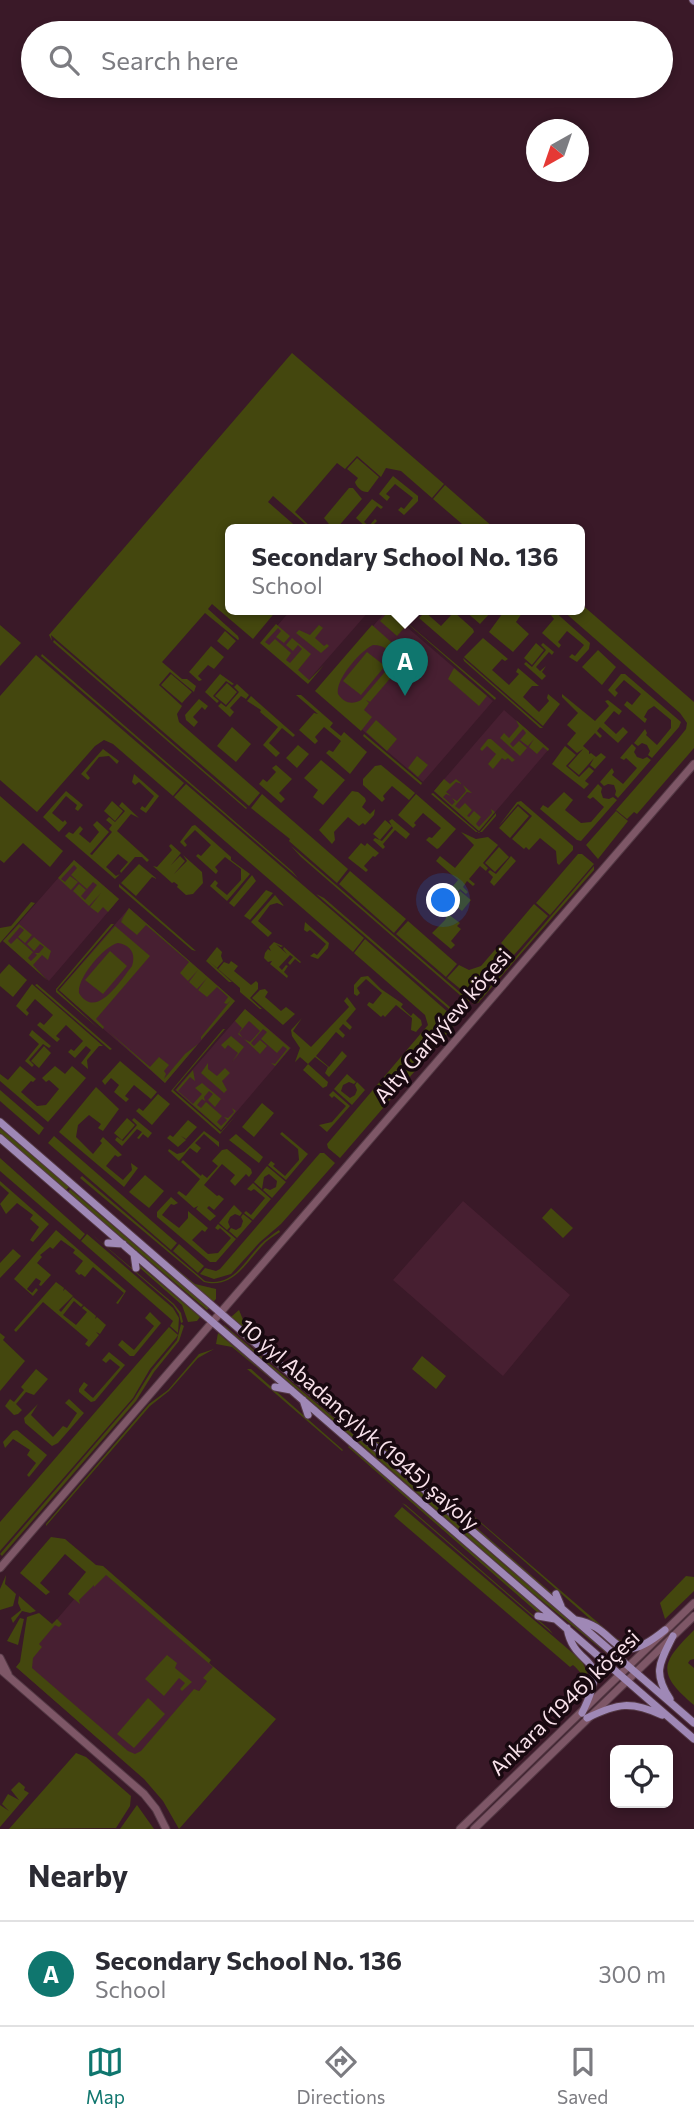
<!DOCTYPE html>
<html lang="en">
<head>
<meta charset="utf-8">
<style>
	body { margin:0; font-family:Commissioner,sans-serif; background:#f2f2f3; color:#2b2b33 }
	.controls { position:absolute; right:21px; bottom:21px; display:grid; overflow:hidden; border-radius:10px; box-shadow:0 4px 10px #0003 }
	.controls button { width:63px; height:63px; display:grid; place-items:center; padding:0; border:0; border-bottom:2px solid #e1e1e2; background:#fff; color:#2b2b33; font:35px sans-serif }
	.compass { position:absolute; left:526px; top:119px; width:63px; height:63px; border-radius:50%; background:#fff; box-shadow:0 4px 10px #0003; rotate:220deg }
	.you { position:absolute; left:444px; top:901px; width:24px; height:24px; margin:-18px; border:5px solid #fff; border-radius:50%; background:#1a73e8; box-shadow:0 0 0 10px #1a73e833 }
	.badge { display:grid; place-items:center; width:46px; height:46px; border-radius:50%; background:#0f766e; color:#fff; font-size:23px; font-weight:700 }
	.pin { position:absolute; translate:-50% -58px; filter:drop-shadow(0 2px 4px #0008) }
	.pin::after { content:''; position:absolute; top:37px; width:24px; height:21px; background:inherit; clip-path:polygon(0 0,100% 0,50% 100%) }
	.popup { position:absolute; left:225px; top:524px; width:360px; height:91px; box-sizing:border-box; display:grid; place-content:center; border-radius:10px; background:#fff; filter:drop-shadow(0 2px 5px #0005); font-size:23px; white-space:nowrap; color:#7c7c81 }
	.popup b { font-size:26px; color:#2b2b33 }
	.popup::after { content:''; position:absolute; left:50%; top:100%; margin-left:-14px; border:14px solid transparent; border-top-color:#fff }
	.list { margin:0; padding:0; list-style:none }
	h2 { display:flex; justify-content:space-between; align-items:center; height:91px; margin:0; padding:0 28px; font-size:30px }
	h2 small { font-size:23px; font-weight:400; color:#7c7c81 }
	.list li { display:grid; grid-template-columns:46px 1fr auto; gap:21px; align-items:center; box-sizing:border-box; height:105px; padding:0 28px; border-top:2px solid #e1e1e2 }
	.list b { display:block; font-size:26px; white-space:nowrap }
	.list p { margin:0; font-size:23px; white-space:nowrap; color:#7c7c81 }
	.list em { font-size:23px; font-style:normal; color:#7c7c81 }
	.icon { flex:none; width:38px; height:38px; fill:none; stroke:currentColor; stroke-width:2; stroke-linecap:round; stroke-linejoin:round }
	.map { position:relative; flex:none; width:694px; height:1829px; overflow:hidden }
	.search { position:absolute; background:#fff; box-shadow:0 4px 10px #0003; left:21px; right:21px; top:21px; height:77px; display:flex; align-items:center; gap:18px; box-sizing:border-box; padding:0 24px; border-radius:38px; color:#7c7c81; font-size:26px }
	.sheet { height:196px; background:#fff }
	nav { display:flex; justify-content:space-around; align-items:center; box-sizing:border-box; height:98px; border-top:2px solid #e1e1e2; background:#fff; font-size:19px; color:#7c7c81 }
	nav a { display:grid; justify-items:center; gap:4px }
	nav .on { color:#0f766e }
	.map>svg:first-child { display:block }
</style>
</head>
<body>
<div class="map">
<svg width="694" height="1829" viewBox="0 0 694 1829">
	<rect width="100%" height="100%" fill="#3a1928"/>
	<path fill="#471f31" d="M 291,610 L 370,610 L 307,682 L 262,643 Z
		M 387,610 L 493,701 L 423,782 L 317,691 Z
		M 504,710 L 549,749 L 479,831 L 434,791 Z
		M 74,860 L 119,899 L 49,981 L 3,941 Z
		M 129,908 L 235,1001 L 165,1083 L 59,990 Z
		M 245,1009 L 291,1048 L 221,1130 L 175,1090 Z
		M 463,1201 L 570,1295 L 503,1376 L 393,1280 Z
		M 100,1569 L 217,1670 L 132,1768 L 16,1667 Z"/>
	<path fill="#44470e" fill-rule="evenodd" d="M 292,353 L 444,484 L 432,498 L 401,471 L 386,468 L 381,477 L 357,456 L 345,469 L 337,463 L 295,512 L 313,529 L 320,524 L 327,530 L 312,530 L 273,496 L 268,502 L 300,530 L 230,530 L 230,610 L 277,610 L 253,639 L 212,604 L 208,609 L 238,636 L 239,639 L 238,640 L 205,613 L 162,662 L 182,679 L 187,679 L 196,686 L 194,692 L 170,672 L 159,685 L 182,706 L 177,714 L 179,722 L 260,793 L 249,806 L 51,635 L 52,641 L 49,635 Z
		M 357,458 L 379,477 L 368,492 C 363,493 356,487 355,482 L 358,478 L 347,469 Z
		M 393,476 L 418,496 L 418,501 L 404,515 L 398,510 L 401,507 L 404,509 L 413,498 L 395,484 L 386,494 L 390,497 L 387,501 L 379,494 Z
		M 445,485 L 494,528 L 493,530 L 469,530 L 433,499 Z
		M 349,488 L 353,488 L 362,499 L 337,528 L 333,529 L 324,518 Z
		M 372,499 L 383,507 L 381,509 L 377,506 L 364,522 L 369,526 L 375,519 L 377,521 L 372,526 L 376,530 L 369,530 L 356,518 Z
		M 580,603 L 694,702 L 694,748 L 637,814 L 634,812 L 627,819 L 616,810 L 678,739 L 686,729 L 687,723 L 680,713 L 562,610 L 580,610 Z
		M 392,610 L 496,698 L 495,700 Z
		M 464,610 L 493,610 L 480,624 Z
		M 505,610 L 524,610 L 516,622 L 529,634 L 513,652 L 489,632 Z
		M 547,610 L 553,610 L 590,643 L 589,649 L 577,662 L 569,657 L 572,654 L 575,656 L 584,645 L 567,631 L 558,642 L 561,645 L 559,648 L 542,633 L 554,619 Z
		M 388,612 L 405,627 L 397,636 L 380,621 Z
		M 425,612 L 441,626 L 454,612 L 473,629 L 474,632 L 457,651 L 419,618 Z
		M 276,624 L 290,636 L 284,643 L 276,637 L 281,631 L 278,628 L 265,642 L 269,645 L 275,639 L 291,653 L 286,660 L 290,663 L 302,649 L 298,645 L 293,651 L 286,645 L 292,638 L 311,654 L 298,670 L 309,680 L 324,665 L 308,684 L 260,643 Z
		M 0,625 L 21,643 L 0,666 Z
		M 319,625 L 323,628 L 315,638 L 324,646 L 327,644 L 329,646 L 321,653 L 296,633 L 299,630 L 310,635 Z
		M 372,625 L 408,657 L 394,674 L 390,671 L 393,675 L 370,702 L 366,700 L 369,703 L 364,710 L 372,717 L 361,731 L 315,691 ZM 373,645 C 387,645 393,653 390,666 L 361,700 C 352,705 344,703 338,694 C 335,680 360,651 373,645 Z
		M 225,631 L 236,641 L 228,650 L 217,641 Z
		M 483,638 L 508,659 L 505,661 L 502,659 L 492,670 L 509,685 L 519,674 L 516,672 L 518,668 L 539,686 L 532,686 L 523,697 L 539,712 L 549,701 L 547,698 L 548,694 L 560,704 L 543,726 L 464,657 Z
		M 54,640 L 247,808 L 246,809 L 53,642 Z
		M 536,643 L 544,650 L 532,665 L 524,658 Z
		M 543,643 L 554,652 L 552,655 L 549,652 L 536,667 L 540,671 L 546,666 L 542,672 L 546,676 L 542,680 L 524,664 L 526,662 L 532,667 L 546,650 L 541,645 Z
		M 211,646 L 224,657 L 214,669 L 208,665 L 198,676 L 202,680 L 199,681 L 189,672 Z
		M 598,650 L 616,667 L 602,685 L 582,667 Z
		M 367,652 L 385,666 L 361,695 L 343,681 Z
		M 42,654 L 292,871 L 298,878 L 41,656 Z
		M 36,655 L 184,783 L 173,796 L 113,744 L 104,740 L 95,746 L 37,812 L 0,780 L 0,696 Z
		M 463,658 L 543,728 L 540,728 L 464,661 Z
		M 454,668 L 487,696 L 479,706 L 448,679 Z
		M 171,674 L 192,692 L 182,703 L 161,685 Z
		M 220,674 L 234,684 L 232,685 L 226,681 L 213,696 L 219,701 L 217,703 L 205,692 Z
		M 621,674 L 625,674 L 681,722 L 679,727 L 652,758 L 648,755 L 650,751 L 647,745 L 642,743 L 638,746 L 634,743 L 645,729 L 647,733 L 646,735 L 657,745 L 671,728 L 671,720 L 654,706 L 648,710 L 644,717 L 647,719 L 645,723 L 624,705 L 627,701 L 632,705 L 641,694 L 624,680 L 615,690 L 618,693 L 615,697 L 608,690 Z
		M 227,683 L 237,692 L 226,705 L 215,696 Z
		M 237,684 L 249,695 L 246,699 L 241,696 L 230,708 L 234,712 L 230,717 L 218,706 L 221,703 L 226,707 L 239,692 L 234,687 Z
		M 562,694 L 595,721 L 609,706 L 605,701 L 608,700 L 622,711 L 619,715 L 614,711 L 604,723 L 616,734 L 623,727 L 628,732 L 618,743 L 600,727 L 597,731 L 602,736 L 600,738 L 595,733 L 583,746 L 589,751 L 589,754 L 591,753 L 596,757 L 601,753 L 606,757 L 595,769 L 590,765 L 594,758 L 579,775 L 568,766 L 583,749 L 577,753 L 567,744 L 576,733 L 567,725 L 578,713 L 562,697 Z
		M 296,695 L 301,695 L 333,723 L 330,727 L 341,736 L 344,732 L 367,752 L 350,774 L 326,753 L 329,750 L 333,752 L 341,741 L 324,727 L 315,737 L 318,741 L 315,744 L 299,730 L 314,713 L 318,714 Z
		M 251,696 L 295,735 L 293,737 L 282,728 L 269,743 L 280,753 L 276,757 L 263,745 L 278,727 L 260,712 L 261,710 L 247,701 Z
		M 199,699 L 208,706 L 205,710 L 202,707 L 193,717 L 198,722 L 194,727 L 186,720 L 185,715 Z
		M 376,720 L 397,739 L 387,751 L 366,732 Z
		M 516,720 L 549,749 L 548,751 L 543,747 L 537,754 L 529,747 L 534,739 L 528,746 L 520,740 L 526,733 L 523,729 L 510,744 L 513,747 L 519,741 L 527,748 L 520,756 L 500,738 L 504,733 L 509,738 L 519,726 Z
		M 232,727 L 251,744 L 236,762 L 217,746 Z
		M 364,734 L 422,783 L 421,785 L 363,736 Z
		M 488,739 L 491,739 L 515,760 L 512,762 L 508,758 L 505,760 L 502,758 L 493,769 L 488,764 L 496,754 L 487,746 L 482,751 L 480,749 Z
		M 632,744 L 636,748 L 634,752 L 637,757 L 643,759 L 647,757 L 651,760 L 618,798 L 615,795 L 616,791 L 614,785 L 608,784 L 604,786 L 600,782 L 612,768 L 614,772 L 612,775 L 623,784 L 637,768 L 626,758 L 624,760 L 620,758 Z
		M 298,745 L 309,754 L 297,768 L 286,758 Z
		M 565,746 L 576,755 L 566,766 L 579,777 L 589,767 L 594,771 L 585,781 L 589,784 L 584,789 L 552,764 Z
		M 103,749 L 119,761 L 117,764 L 109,756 L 99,757 L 86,773 L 90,778 L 88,780 L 81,774 Z
		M 417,756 L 428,765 L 418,777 L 408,768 Z
		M 321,760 L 345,780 L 323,805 L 313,797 L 318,790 L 304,778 Z
		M 276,765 L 292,779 L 279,793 L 285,799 L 281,803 L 259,784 L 263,779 L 267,782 L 276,772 L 272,768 Z
		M 381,765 L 415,793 L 409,800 L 392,786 L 383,796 L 385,799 L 382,802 L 363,785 L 363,779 L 375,766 Z
		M 134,774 L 159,796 L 146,813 L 140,809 L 142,806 L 145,808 L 154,796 L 139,782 L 135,785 L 132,782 Z
		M 444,779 L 450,784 L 456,779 L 462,784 L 456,782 L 446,792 L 451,796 L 446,794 L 443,797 L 452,805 L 455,802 L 452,798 L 457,801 L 466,791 L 463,785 L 472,793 L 467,792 L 455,806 L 459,809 L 465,803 L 472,810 L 467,816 L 469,817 L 474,811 L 481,817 L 476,824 L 479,827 L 492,813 L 491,809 L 495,812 L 479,831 L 434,791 Z
		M 186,784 L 364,938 L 353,952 L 174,797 Z
		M 598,784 L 602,788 L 601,792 L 603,798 L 609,799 L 613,797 L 617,800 L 581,841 L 577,840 L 540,809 L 543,805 L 548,808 L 564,792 L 573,800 L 565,810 L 581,823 L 591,822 L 604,807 L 593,797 L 590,799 L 587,797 Z
		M 66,791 L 83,805 L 78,811 L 75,809 L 77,805 L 66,796 L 52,813 L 63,822 L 65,820 L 67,823 L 59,832 L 43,817 Z
		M 352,791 L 358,792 L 365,798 L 366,801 L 362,807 L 370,814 L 375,809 L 374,815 L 365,825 L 363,823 L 359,826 L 348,817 L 334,832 L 335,840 L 332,844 L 319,830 Z
		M 433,793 L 479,833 L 496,813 L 496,816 L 482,832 L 476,832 L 431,794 Z
		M 262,794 L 348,869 L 337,883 L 289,841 L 290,839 L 251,808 Z
		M 416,794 L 456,829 L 439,848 L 437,849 L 426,840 L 429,837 L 432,838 L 441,828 L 423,813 L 414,823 L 416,825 L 413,828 L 398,815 Z
		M 0,796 L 63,851 L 50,867 L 23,843 L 4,863 L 0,860 Z
		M 112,801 L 123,811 L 115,821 L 104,811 Z
		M 521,801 L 573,846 L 573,850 L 559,865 L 557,863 L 556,851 L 540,838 L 529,850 L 526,847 L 524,849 L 512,839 L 532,816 L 518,804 L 498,827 L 517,802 Z
		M 122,802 L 139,818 L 131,814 L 117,831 L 149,860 L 147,862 L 142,857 L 135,857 L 121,873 L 120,871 L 128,862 L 118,854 L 106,867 L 116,876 L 120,874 L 115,879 L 65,836 L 69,832 L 73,834 L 80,826 L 83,829 L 79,834 L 90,843 L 99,832 L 93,825 L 97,821 L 109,832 L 90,854 L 92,855 L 112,832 L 109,829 L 112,825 L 106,820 L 109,817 L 115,822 L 125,811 L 119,806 Z
		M 518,806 L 529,816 L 510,838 L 499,828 Z
		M 616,811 L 628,821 L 598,859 L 586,845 Z
		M 392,819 L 410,834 L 406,839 L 395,830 L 383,844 L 385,847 L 383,849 L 373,840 L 375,838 L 382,841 L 393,828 L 389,821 Z
		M 385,820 L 392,826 L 380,840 L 373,834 Z
		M 195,825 L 231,857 L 231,860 L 250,874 L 227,901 L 210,886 L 215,880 L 218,883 L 216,886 L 227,895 L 241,880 L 241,869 L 225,857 L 215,867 L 218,871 L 216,874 L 196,856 L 198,854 L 201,856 L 211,845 L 195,830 L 184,841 L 187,845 L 185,847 L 180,842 L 192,826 Z
		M 461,832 L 476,839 L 488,837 L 498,845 L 483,863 L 488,868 L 486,871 L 480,866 L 469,879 L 475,884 L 473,886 L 467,881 L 463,887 L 468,892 L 466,894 L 460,889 L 450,901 L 455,907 L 453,909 L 439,896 L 444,897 L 458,880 L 436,861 L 440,856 L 455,868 L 474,845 Z
		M 361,843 L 365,846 L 367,843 L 379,853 L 375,857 L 373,856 L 364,866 L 368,870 L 366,872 L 348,858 Z
		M 171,844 L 181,853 L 171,865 L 180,856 L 185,861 L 174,874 L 187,861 L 183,855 L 202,872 L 203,883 L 193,894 L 186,895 L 177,887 L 178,885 L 174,882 L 172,883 L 153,866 L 157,867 L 172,850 L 169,846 Z
		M 291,846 L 470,1001 L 468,1002 L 301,857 Z
		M 499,847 L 509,857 L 495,872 L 485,863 Z
		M 578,854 L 582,854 L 594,864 L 550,915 L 536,903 Z
		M 511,856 L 516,861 L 494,886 L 490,882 L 493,877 L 488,872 L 490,870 L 496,874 Z
		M 74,860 L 119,899 L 108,912 L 103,907 L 98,913 L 90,907 L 101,893 L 89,906 L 73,891 L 79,884 L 86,890 L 81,896 L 85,900 L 97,885 L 93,882 L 87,889 L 71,875 L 77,868 L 74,865 L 61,879 L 65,882 L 70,876 L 78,882 L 71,890 L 58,878 Z
		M 139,864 L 157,879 L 152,877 L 136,896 L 121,883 Z
		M 594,866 L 594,870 L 478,1003 L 471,1004 L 477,1002 Z
		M 350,871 L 406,919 L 394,933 L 339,884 Z
		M 252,875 L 256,881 L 234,907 L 229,903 Z
		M 119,884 L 196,951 L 192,950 L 119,887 Z
		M 266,890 L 273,893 L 250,920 L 244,916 Z
		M 460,891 L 471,900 L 462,911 L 451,902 Z
		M 316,894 L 324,898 L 458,1014 L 457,1016 Z
		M 275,895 L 284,906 L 277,903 L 270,905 L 258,921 L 272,933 L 268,937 L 251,922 Z
		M 31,902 L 35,903 L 0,943 L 0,928 L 11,926 Z
		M 534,904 L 548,916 L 514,955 L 501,943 Z
		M 129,908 L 235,1001 L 201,1040 L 201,1037 L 231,1000 L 227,1004 L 224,1003 L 228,997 L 217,987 L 207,997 L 198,990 L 207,978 L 197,989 L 189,982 L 198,970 L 188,981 L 180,973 L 189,962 L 146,925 L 137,935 L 121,922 L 124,918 L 120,922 Z
		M 448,914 L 460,923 L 457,926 L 461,929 L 451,941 L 455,945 L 451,949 L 432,933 L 445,920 Z
		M 408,921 L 457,964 L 446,977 L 396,934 Z
		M 305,922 L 329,943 L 328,948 L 318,959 L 310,956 L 314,953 L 317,955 L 326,944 L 310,930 L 307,932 L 304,930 Z
		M 19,924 L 32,935 L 25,943 L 18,937 L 24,930 L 20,927 L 8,941 L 11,944 L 17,938 L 33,952 L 28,958 L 31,961 L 37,955 L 35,953 L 39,953 L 44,947 L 40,944 L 34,951 L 27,944 L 34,937 L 51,951 L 48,960 L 42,955 L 33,965 L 48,981 L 3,941 Z
		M 111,924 L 114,924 L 57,990 L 99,1029 L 56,992 L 56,989 Z
		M 115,926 L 150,956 L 96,1019 L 104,1027 L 103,1029 L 59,990 ZM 118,943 C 131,945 136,954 132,966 C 121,980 96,1021 79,993 C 77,978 104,946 118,943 Z
		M 365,939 L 458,1021 L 340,1158 L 328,1148 L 327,1144 L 428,1025 L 425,1015 L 354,953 Z
		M 274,942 L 283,946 L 281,947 L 276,944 L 287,954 L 283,949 L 284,947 L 301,962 L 300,963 L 295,959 L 290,965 L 288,963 L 293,957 L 290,955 L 279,967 L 282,970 L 286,965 L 288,966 L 284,972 L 288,976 L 287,978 L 270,964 L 272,961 L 268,962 L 264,958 L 265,953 L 268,949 L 271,951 L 269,947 Z
		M 499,945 L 513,957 L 475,1001 L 447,978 L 459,965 L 469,970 L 481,966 Z
		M 217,947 L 222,952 L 221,956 L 223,961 L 217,968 L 210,962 L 232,982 L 229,982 L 206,961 Z
		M 110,951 L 127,966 L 103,994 L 85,980 Z
		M 231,961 L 238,966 L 234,971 L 251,985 L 256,981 L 258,983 L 258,989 L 250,998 L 262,1009 L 260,1009 L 240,992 L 240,988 L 218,969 L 224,962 L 229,964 Z
		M 9,964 L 27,980 L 13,997 L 0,986 L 0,974 Z
		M 368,976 L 381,989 L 403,1004 L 401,1007 L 411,1016 L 413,1013 L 421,1020 L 422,1025 L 416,1032 L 411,1030 L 412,1018 L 396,1005 L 385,1017 L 383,1015 L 381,1017 L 367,1005 L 369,1002 L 373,1004 L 382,993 L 366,979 L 357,988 L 360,993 L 357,996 L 354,994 L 354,985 L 361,977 Z
		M 32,984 L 103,1046 L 99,1046 L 87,1060 L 88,1069 L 81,1063 L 91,1050 L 86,1046 L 75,1058 L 68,1052 L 71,1049 L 74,1051 L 83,1041 L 66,1025 L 56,1036 L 60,1039 L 57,1042 L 37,1025 L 40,1022 L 44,1025 L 53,1015 L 35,999 L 26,1010 L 29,1013 L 27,1016 L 16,1006 Z
		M 37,984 L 112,1049 L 110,1050 L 35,985 Z
		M 265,989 L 268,992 L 265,997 L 281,1011 L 286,1007 L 295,1014 L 283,1025 L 252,998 L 260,990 Z
		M 347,997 L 356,1009 L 346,1021 L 352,1027 L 350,1030 L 343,1024 L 339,1029 L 345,1035 L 343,1038 L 336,1032 L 316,1056 L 329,1067 L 342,1051 L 347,1056 L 329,1077 L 325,1073 L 328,1067 L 315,1057 L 308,1064 L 328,1082 L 327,1086 L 323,1088 L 303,1070 L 308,1064 L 300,1057 L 295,1062 L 300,1048 L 292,1036 L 291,1030 L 302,1018 L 293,1031 L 311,1047 L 349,1007 L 344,1001 Z
		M 245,1009 L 290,1048 L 275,1066 L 271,1063 L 275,1064 L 287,1049 L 283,1046 L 277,1053 L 261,1039 L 267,1032 L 263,1029 L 251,1043 L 254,1046 L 260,1040 L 267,1046 L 260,1054 L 244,1039 L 250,1042 L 260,1031 L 249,1021 L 239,1033 L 243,1038 L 238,1034 L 242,1028 L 235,1021 Z
		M 223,1029 L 225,1029 L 173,1090 L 221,1132 L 238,1113 L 220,1134 L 171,1091 Z
		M 32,1030 L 51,1046 L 49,1048 L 43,1044 L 29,1060 L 34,1065 L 32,1067 L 25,1061 L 39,1044 L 29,1035 Z
		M 108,1031 L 150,1067 L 159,1057 L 169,1065 L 164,1071 L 166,1074 L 164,1079 L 185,1054 L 198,1044 L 165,1083 Z
		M 231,1036 L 244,1047 L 232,1062 L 238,1053 L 228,1045 L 225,1049 L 221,1045 Z
		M 44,1046 L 51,1053 L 39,1068 L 31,1061 Z
		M 120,1061 L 157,1092 L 151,1099 L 134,1085 L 125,1096 L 129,1099 L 126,1102 L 114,1092 L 119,1085 L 111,1078 L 105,1085 L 102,1081 Z
		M 208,1063 L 208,1069 L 217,1076 L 225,1068 L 230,1073 L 222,1081 L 227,1090 L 224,1093 L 201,1073 Z
		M 20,1066 L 36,1079 L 33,1082 L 31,1081 L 21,1092 L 37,1106 L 46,1105 L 59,1089 L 49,1080 L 46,1082 L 42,1078 L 55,1066 L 65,1074 L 72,1066 L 86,1078 L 48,1122 L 0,1081 L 0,1074 L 8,1080 Z
		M 193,1070 L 195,1081 L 190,1077 L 178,1091 L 193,1104 L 202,1094 L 195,1088 L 202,1083 L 221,1099 L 215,1107 L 208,1100 L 213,1094 L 209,1091 L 204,1097 L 205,1101 L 202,1099 L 197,1105 L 201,1108 L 206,1102 L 222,1116 L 217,1122 L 221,1126 L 227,1120 L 224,1117 L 228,1118 L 234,1112 L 232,1108 L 236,1111 L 221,1130 L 176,1090 Z
		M 347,1074 L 356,1082 L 354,1084 L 349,1082 L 343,1085 L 341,1091 L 350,1098 L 355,1095 L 357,1090 L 355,1085 L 357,1082 L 365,1090 L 352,1105 L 334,1089 Z
		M 96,1087 L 119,1109 L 103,1131 L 98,1128 L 101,1124 L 89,1115 L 78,1125 L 76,1137 L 93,1154 L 102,1143 L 100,1141 L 103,1137 L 122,1155 L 118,1157 L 115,1155 L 106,1166 L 123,1180 L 132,1170 L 131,1163 L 138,1168 L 124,1187 L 59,1132 Z
		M 0,1090 L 44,1128 L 39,1135 L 0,1101 Z
		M 333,1091 L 350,1106 L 327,1132 L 319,1125 L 332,1122 L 346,1106 L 334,1096 L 332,1098 L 329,1095 Z
		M 158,1094 L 170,1104 L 152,1125 L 136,1111 L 139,1108 L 143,1111 Z
		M 262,1103 L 274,1113 L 254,1137 L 242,1127 Z
		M 127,1118 L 135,1125 L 122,1140 L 114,1133 Z
		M 134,1118 L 152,1133 L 148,1138 L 143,1134 L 139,1139 L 137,1138 L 142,1132 L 137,1129 L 122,1146 L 115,1140 L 117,1137 L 123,1141 L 137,1125 L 132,1120 Z
		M 188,1120 L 197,1127 L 186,1139 L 181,1136 L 186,1140 L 178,1147 L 167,1138 L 170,1135 L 173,1137 Z
		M 0,1128 L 69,1187 L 66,1190 L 0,1133 Z
		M 204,1131 L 219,1142 L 219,1147 L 204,1134 L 195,1143 L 201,1148 L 197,1153 L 190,1148 L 179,1161 L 168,1151 L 169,1149 L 177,1154 L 184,1152 Z
		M 282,1132 L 308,1154 L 286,1180 L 268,1165 L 271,1161 L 275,1164 L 273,1166 L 285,1176 L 299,1160 L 298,1149 L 280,1134 Z
		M 236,1134 L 263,1157 L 259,1163 L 229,1140 Z
		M 54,1136 L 177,1243 L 171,1250 L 48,1143 Z
		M 227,1149 L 251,1169 L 252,1173 L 249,1177 L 246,1174 L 235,1186 L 230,1181 L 235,1175 L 222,1164 L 204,1185 L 217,1196 L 219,1195 L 224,1199 L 214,1210 L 209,1206 L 207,1208 L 216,1216 L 210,1221 L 196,1209 L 198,1206 L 194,1208 L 177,1193 L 179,1191 L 186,1196 L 200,1179 L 181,1162 L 183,1160 L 201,1176 L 202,1174 L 207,1178 L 218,1166 L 212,1161 L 222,1150 Z
		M 320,1153 L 324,1153 L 335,1163 L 281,1224 L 260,1242 L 231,1274 L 214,1279 L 200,1274 L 205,1268 L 216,1271 L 220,1269 Z
		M 0,1158 L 85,1234 L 80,1240 L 0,1171 Z
		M 267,1166 L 286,1182 L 272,1198 L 263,1190 L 265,1188 L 270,1190 L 276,1187 L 277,1181 L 269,1174 L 264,1177 L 262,1189 L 254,1182 Z
		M 145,1175 L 164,1191 L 149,1208 L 129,1192 Z
		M 82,1176 L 205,1281 C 233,1287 244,1262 260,1245 C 266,1239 272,1235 279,1230 L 280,1232 C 274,1236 267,1240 262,1246 C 245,1264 233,1289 204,1282 L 80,1178 Z
		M 0,1181 L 49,1224 L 33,1242 L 30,1240 L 39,1227 L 30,1219 L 33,1215 L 17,1203 L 6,1214 L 0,1204 L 9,1193 L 0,1185 Z
		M 253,1183 L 271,1199 L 253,1220 L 244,1213 L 246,1211 L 251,1215 L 265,1198 L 254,1189 L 251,1191 L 247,1189 Z
		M 70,1189 L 209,1308 L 207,1310 L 68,1192 Z
		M 171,1197 L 178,1203 L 174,1205 L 171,1204 L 162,1215 L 179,1228 L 188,1218 L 188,1211 L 208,1228 L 205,1232 L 202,1230 L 192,1240 L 208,1254 L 218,1253 L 231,1238 L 220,1228 L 218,1230 L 215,1228 L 218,1224 L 236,1239 L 216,1262 L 210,1262 L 157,1217 L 157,1212 Z
		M 234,1205 L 242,1213 L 240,1216 L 235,1214 L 230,1217 L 228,1222 L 230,1227 L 227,1230 L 219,1223 Z
		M 551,1208 L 573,1228 L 563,1238 L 542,1218 Z
		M 243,1214 L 252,1221 L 237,1238 L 229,1231 L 231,1228 L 236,1230 L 241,1227 L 243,1221 L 241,1217 Z
		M 56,1230 L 126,1291 L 118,1304 L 116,1303 L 124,1293 L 93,1267 L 85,1277 L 81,1274 L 79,1275 L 75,1271 L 83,1261 L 73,1253 L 75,1250 L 61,1240 L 53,1249 L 50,1247 L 40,1255 L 42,1257 L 37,1263 L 51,1275 L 41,1286 L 39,1285 L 41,1281 L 36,1278 L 27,1289 L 32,1293 L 36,1288 L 38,1290 L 33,1296 L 14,1279 Z
		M 89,1232 L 174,1304 L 181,1313 L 183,1322 L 181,1323 L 179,1314 L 173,1305 Z
		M 87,1234 L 173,1308 L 179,1318 L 178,1333 L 170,1326 L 173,1321 L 81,1241 Z
		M 179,1244 L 204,1266 L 198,1273 L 173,1251 Z
		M 151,1248 L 195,1284 L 216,1289 L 216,1299 L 213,1302 Z
		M 13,1249 L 21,1256 L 0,1278 L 0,1263 Z
		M 138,1264 L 200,1317 L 197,1321 L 188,1322 L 182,1305 L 140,1268 Z
		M 56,1282 L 64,1288 L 63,1291 L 65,1289 L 73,1296 L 59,1310 L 61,1312 L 73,1297 L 83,1305 L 81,1307 L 74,1301 L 63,1315 L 76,1325 L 87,1312 L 82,1308 L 84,1306 L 96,1316 L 95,1319 L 97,1317 L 106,1325 L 100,1334 L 96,1332 L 99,1335 L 89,1347 L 85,1344 L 88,1340 L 43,1302 L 16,1332 L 14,1330 Z
		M 239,1310 L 246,1327 L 291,1370 L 231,1317 Z
		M 150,1312 L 161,1323 L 134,1356 L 130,1356 L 118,1345 L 122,1340 L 134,1350 L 154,1326 L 145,1318 Z
		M 181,1324 L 184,1326 L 179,1341 L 154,1372 L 136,1401 L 2,1556 L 0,1554 L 134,1399 L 152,1370 L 177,1340 Z
		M 224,1325 L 355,1436 L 353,1438 L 224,1326 Z
		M 169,1327 L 178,1335 L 176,1338 L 150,1369 L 133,1398 L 0,1551 L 0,1522 Z
		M 0,1333 L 5,1337 L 3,1340 L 25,1361 L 0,1391 Z
		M 218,1333 L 277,1384 L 232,1347 L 216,1344 Z
		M 214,1349 L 198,1358 L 169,1391 L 150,1406 L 46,1526 L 46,1524 L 149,1404 L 168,1390 L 199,1354 Z
		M 109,1352 L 125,1365 L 95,1401 L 91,1402 L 79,1392 L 79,1389 L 84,1382 L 88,1385 L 84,1390 L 93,1398 L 120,1367 L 110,1359 L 106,1363 L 102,1360 Z
		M 422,1356 L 446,1376 L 436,1389 L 412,1369 Z
		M 36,1369 L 48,1379 L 34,1395 L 26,1392 L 16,1404 L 22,1410 L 18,1414 L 14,1415 L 5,1406 L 10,1399 L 14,1402 L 24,1390 L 21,1387 Z
		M 247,1369 L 251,1369 L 343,1450 L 342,1451 Z
		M 69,1399 L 84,1413 L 58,1443 L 52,1446 L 25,1423 L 24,1418 L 38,1404 L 31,1415 L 53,1437 L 63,1426 L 67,1428 L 77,1413 L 65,1403 Z
		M 363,1429 L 554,1595 L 556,1598 L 362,1431 Z
		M 17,1430 L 47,1455 L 29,1477 L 27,1475 L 36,1463 L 27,1455 L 30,1450 L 13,1439 L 5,1448 L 3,1442 L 13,1431 Z
		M 357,1437 L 617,1662 L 525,1587 L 355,1439 Z
		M 349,1446 L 543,1614 L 537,1612 L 348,1447 Z
		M 428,1477 L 616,1638 L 627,1644 L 627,1646 L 614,1640 Z
		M 402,1503 L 406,1505 L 549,1629 L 553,1634 Z
		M 402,1507 L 582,1661 L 589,1677 L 586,1690 L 580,1696 C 589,1683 584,1675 573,1665 L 570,1667 L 394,1516 Z
		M 51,1537 L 65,1539 L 96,1565 L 103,1566 L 211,1660 L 209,1663 L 276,1719 L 179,1829 L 163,1801 L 144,1779 L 16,1667 L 20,1662 L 27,1617 L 39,1613 L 52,1624 L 57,1619 L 62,1624 L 59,1627 L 55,1625 L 39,1644 L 42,1647 L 33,1658 L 32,1668 L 128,1751 L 135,1754 L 141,1751 L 194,1689 L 199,1691 L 207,1681 L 203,1678 L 213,1667 L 106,1575 L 94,1587 L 94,1585 L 79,1600 L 80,1604 L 68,1594 L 86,1572 L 65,1554 L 40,1583 L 50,1592 L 46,1595 L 20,1573 Z
		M 6,1575 L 5,1584 L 16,1594 L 13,1606 L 0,1610 L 0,1589 Z
		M 686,1576 L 694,1577 L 694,1591 L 665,1619 L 660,1603 Z
		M 19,1596 L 36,1611 L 30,1613 L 22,1611 L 13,1623 L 11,1618 L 21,1610 L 18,1603 Z
		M 20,1618 L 24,1619 L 18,1645 L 7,1641 Z
		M 694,1630 L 694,1659 L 690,1660 L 688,1663 L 694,1668 L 694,1705 C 656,1673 661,1663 694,1630 Z
		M 167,1655 L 177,1663 L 175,1668 L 192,1682 L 182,1691 L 180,1689 L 185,1683 L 179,1678 L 164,1696 L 145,1679 Z
		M 148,1698 L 165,1714 L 134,1748 L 117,1734 Z
		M 76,1753 L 86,1757 L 131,1796 L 130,1806 L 116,1828 L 9,1829 Z
		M 19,1782 L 25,1787 L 24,1790 L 29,1793 L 0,1827 L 0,1805 L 9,1811 L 2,1804 L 8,1794 L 19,1800 L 11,1790 Z
		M 137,1805 L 154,1829 L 120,1829 Z"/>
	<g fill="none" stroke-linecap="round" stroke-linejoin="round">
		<g stroke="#543945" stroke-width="9">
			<path id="secondary" d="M 0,1568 L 694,764
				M 0,1658 L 8,1674
				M 0,1669 L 144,1794 L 156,1809 L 166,1829
				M 460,1829 L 694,1603
				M 474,1829 L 694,1616"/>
		</g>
		<g stroke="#543945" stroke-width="9">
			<path id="primary" d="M 693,0 L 694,1
				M 0,1122 L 694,1723
				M 0,1138 L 694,1739
				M 108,1243 L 123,1244
				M 134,1254 L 136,1268
				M 294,1365 L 295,1378
				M 275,1387 L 291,1390
				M 303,1400 L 308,1415
				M 556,1594 L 561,1606
				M 538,1616 L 555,1619
				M 576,1620 C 621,1628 611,1674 665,1630
				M 567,1628 C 575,1672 613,1650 582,1713
				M 670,1699 C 652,1672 660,1662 673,1636
				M 587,1718 C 618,1703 631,1701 662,1715"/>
		</g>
		<use href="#secondary" stroke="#7e5767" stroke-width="7"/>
		<use href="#primary" stroke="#9f88b6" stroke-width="7"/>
	</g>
	<g text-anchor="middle" stroke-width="7" stroke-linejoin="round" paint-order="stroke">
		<g font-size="21" fill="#f9e2eb" stroke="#180910">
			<text transform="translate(443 1026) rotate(-49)" y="7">Alty Garlyýew köçesi</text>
			<text transform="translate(359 1425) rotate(41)" y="7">10 ýyl Abadançylyk (1945) şaýoly</text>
			<text transform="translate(565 1703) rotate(-44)" y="7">Ankara (1946) köçesi</text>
		</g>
	</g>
</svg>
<div class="controls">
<button><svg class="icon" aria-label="locate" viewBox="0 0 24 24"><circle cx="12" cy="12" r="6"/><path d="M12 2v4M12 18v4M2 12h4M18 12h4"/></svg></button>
</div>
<svg class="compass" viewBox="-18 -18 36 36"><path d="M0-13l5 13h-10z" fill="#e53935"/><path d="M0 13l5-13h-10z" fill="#7c7c81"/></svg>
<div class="you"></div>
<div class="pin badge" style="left:405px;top:696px">A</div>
<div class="popup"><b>Secondary School No. 136</b>School</div>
<div class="search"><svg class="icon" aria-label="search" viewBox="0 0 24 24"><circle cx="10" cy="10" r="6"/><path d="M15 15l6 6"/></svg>Search here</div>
</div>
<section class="sheet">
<h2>Nearby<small></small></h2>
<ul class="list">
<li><span class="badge">A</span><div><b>Secondary School No. 136</b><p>School</p></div><em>300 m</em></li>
</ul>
</section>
<nav>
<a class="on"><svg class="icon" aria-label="map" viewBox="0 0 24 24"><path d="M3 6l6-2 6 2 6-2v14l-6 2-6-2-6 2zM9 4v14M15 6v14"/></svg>Map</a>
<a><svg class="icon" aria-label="directions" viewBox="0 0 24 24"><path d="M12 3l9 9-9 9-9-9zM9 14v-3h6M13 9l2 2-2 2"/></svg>Directions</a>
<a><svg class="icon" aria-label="saved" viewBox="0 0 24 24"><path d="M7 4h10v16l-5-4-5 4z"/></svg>Saved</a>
</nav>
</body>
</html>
